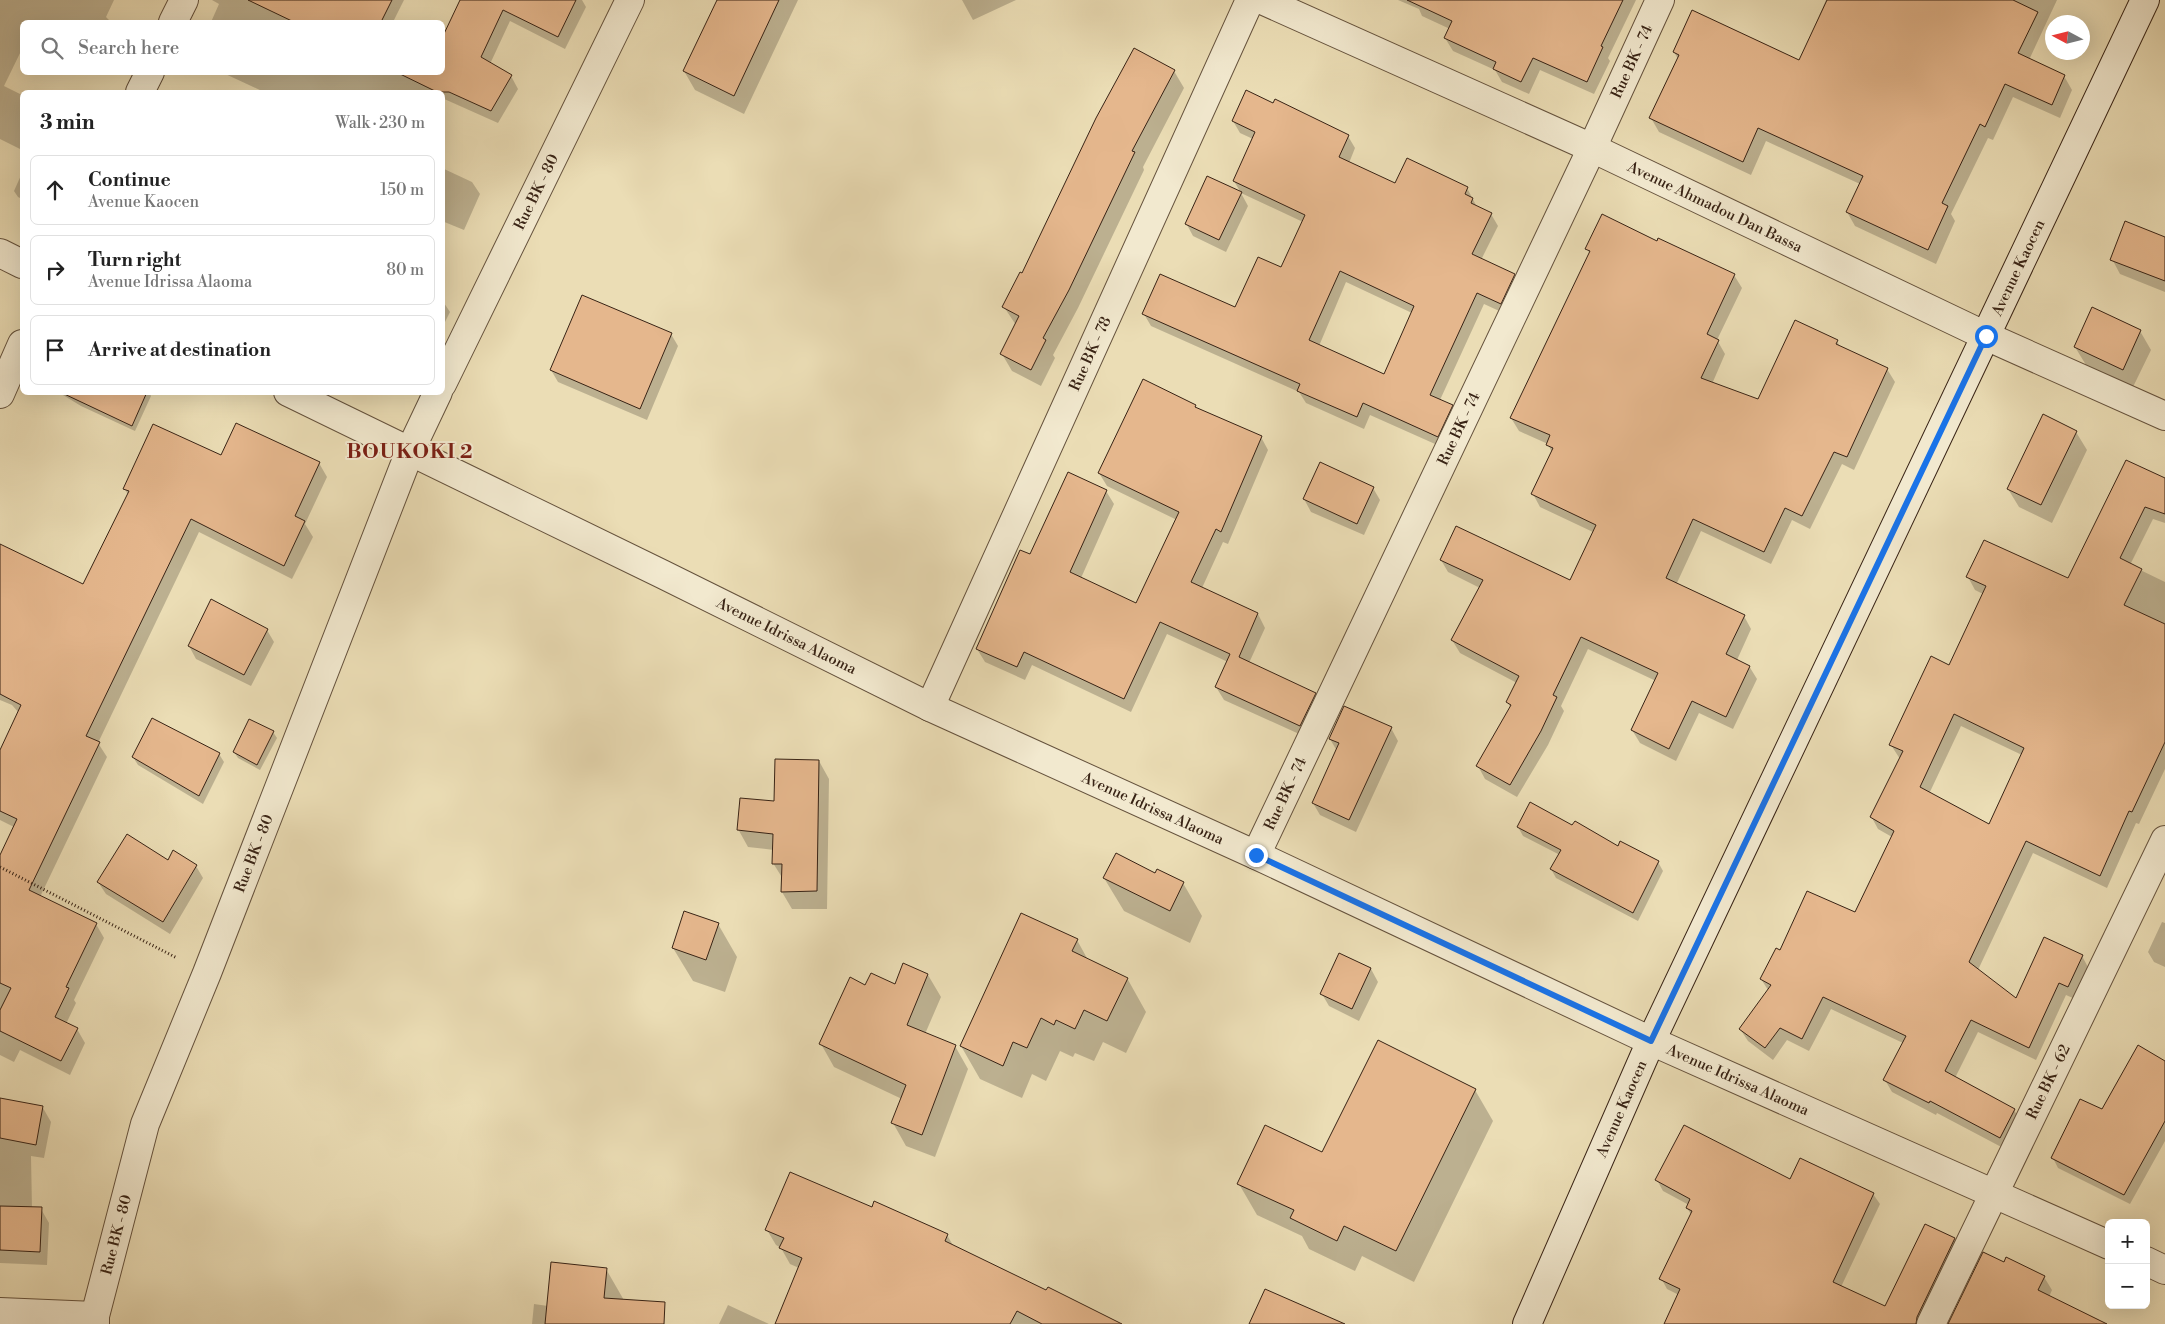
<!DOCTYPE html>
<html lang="en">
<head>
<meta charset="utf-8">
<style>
	body { margin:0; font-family:"Libre Bodoni",serif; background:#f2f2f2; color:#222 }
	.controls { position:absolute; right:15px; bottom:15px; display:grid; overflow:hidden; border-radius:8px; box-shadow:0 5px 20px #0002 }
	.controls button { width:45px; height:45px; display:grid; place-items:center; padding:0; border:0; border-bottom:1px solid #e0e0e0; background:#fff; color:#222; font:25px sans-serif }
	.compass { position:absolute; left:2045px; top:15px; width:45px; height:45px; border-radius:50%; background:#fff; box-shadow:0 5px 20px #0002; rotate:277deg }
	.stop { position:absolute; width:15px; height:15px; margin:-11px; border:4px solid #1a73e8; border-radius:50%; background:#fff }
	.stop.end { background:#1a73e8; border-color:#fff; box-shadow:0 1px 5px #0008 }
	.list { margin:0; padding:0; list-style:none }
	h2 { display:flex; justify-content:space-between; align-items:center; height:65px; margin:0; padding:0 20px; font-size:21px }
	h2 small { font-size:16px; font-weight:400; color:#767676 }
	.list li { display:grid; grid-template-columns:32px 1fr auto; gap:15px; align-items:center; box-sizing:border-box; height:70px; margin:0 10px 10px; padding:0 10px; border:1px solid #e0e0e0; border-radius:8px }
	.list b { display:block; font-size:19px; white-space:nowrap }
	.list p { margin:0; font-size:16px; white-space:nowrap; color:#767676 }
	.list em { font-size:16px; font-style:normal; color:#767676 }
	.icon { flex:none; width:28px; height:28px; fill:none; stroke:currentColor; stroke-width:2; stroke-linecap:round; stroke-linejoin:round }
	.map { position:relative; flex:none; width:2165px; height:1324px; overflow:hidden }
	.search { position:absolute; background:#fff; box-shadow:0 5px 20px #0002; left:20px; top:20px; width:425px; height:55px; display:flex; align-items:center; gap:12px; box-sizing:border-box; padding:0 18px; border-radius:8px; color:#767676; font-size:19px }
	.panel { position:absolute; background:#fff; box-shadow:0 5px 20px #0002; left:20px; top:90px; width:425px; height:305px; border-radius:8px }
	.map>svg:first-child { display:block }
</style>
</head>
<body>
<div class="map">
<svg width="2165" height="1324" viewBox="0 0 2165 1324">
	<rect width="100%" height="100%" fill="#ebddb5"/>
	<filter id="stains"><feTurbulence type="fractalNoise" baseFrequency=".004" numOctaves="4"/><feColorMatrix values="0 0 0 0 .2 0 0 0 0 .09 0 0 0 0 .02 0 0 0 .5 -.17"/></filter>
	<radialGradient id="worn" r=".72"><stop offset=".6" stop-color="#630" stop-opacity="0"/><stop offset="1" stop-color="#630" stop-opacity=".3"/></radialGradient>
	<path fill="#0003" fill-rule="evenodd" d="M 0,0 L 114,0 L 106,17 L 111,22 L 22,22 L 22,49 L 4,86 L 22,95 L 22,150 L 0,139 Z
		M 212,0 L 404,0 L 393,22 L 211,22 L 219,4 Z
		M 461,0 L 582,0 L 586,7 L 565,49 L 510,21 L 490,64 L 511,76 L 518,89 L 498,123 L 442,98 L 442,92 L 264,92 L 221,72 L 442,72 Z
		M 718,0 L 798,0 L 744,114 L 695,90 L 684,71 Z
		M 962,0 L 1016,0 L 973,20 Z
		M 1398,0 L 1636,0 L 1608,58 L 1610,61 L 1594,94 L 1540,70 L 1529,94 L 1502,82 L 1495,70 L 1453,51 L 1445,38 L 1450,29 L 1422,16 L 1419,9 Z
		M 1826,0 L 2057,0 L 2029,60 L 2064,76 L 2072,90 L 2060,118 L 2013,97 L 1993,140 L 1988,138 L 1951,214 L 1955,221 L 1936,264 L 1855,226 L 1847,212 L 1860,184 L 1766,141 L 1751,175 L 1659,132 L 1651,118 L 1678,59 L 1674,52 L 1799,62 Z
		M 1174,71 L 1184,88 L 1143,167 L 1144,170 L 1078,308 L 1053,355 L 1055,358 L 1041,386 L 1012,371 L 1002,354 L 1016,325 L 1004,307 L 1023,275 Z
		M 1233,121 L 1348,136 L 1355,148 L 1349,163 L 1396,185 L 1467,188 L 1477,207 L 1491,214 L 1498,226 L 1481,260 L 1514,275 L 1521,287 L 1508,315 L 1484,304 L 1440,400 L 1452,406 L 1459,418 L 1444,448 L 1370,415 L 1364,429 L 1306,403 L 1299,392 L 1151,326 L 1144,314 L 1236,309 L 1281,269 L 1303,222 L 1241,193 L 1234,181 L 1253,139 L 1240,133 ZM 1346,282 L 1412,313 L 1385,376 L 1319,346 Z
		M 442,168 L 472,182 L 480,194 L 464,230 L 442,221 Z
		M 22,173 L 22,199 L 18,197 L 14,191 Z
		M 1241,193 L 1248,206 L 1226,252 L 1193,236 L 1186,223 Z
		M 2165,239 L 2165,292 L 2120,274 L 2112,259 Z
		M 1658,243 L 1734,275 L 1742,288 L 1717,340 L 1725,354 L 1712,384 L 1759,401 L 1837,341 L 1840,347 L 1887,369 L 1895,382 L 1854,470 L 1842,464 L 1810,529 L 1792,520 L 1771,564 L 1701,531 L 1676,585 L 1744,616 L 1751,629 L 1737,660 L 1749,666 L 1757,679 L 1733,729 L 1699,713 L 1676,761 L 1640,743 L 1632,730 L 1656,681 L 1588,649 L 1561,706 L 1564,711 L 1548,745 L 1517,797 L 1485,779 L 1478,766 L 1511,708 L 1507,702 L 1517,683 L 1460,653 L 1452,640 L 1480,588 L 1448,572 L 1441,560 L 1570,581 L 1593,532 L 1540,507 L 1533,494 L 1552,453 L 1548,444 L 1519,431 L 1511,418 L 1590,254 L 1587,249 Z
		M 442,300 L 450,312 L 442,328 Z
		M 2140,331 L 2151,350 L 2133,387 L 2086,365 L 2075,347 Z
		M 671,334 L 678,346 L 647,420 L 558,382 L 551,370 Z
		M 58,392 L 149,392 L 151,396 L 135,431 L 81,406 Z
		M 1195,406 L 1197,409 L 1261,437 L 1268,450 L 1228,544 L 1223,542 L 1202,588 L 1258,614 L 1265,628 L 1249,663 L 1315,694 L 1322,707 L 1308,738 L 1224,700 L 1216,687 L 1228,662 L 1167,634 L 1131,712 L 1032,665 L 1025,680 L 985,662 L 977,649 L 1031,556 L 1106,491 L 1114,504 L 1081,578 L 1137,605 L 1177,520 L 1107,486 L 1099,473 Z
		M 2076,432 L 2087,450 L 2052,523 L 2019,507 L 2008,489 Z
		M 222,457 L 319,463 L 327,477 L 305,524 L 313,537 L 292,579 L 199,532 L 98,743 L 107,757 L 40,897 L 96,924 L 104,938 L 74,1000 L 76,1003 L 66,1024 L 77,1029 L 85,1043 L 70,1075 L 20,1050 L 14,1062 L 0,1055 L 0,858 L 14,827 L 0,820 L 0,753 L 19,713 L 12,705 L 0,700 L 0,561 L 84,586 L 128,495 L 125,489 Z
		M 2165,480 L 2165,523 L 2153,519 L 2130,565 L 2165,582 L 2165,769 L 2139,824 L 2136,823 L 2107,888 L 2033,853 L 1978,970 L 2016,1000 L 2082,956 L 2089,969 L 2075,999 L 2066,995 L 2036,1060 L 1978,1032 L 1955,1078 L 2014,1110 L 2022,1123 L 2007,1150 L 1937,1113 L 1936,1115 L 1892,1092 L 1885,1080 L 1903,1043 L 1831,1009 L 1809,1051 L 1787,1040 L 1773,1060 L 1748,1041 L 1740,1029 L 1768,990 L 1761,979 L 1780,951 L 1856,914 L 1892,837 L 1878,829 L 1871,816 L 1900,759 L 1891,745 L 1950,667 L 1983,594 L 1975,590 L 1968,577 L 2069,580 ZM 1961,726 L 2022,755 L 1990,825 L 1929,794 Z
		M 1373,488 L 1380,500 L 1364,535 L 1311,512 L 1304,499 Z
		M 267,630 L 274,642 L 251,686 L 196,659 L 189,646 Z
		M 1391,728 L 1398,741 L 1356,832 L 1320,815 L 1313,803 L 1337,751 L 1330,739 Z
		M 273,732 L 277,738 L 260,770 L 238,758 L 234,752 Z
		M 219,754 L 224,762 L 203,804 L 138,765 L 133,757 Z
		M 819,761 L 829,779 L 827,909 L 792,909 L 782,892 L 783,879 L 773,863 L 774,850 L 748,847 L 738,829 L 775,802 Z
		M 1518,827 L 1573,827 L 1619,847 L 1658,862 L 1663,871 L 1638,921 L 1556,878 L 1551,869 L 1560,855 L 1523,836 Z
		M 168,862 L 196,866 L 203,878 L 170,934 L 106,894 L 98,882 Z
		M 1156,875 L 1183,883 L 1202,916 L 1190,943 L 1124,911 L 1104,878 Z
		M 2162,922 L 2165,923 L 2165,967 L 2154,962 L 2148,952 Z
		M 718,924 L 737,957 L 725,992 L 693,981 L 673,948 Z
		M 1077,940 L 1088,960 L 1127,978 L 1146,1012 L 1126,1053 L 1103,1042 L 1094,1061 L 1075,1053 L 1073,1057 L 1060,1051 L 1046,1081 L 1032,1074 L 1022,1098 L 980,1079 L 961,1046 Z
		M 1340,955 L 1371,969 L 1378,982 L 1359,1021 L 1329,1006 L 1322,994 Z
		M 928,975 L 941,997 L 925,1034 L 955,1046 L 968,1069 L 935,1157 L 906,1146 L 893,1123 L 902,1099 L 834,1067 L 821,1044 L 866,986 L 895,986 Z
		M 2165,1061 L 2165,1141 L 2130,1204 L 2058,1168 L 2053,1158 L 2102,1111 Z
		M 1475,1090 L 1493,1121 L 1414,1282 L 1362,1256 L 1355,1271 L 1309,1249 L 1302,1236 L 1257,1215 L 1239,1184 L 1323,1154 Z
		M 0,1100 L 43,1108 L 51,1122 L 44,1158 L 31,1156 L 32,1208 L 41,1209 L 49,1223 L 47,1265 L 0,1263 Z
		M 1657,1180 L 1791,1180 L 1873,1194 L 1880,1204 L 1841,1287 L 1886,1308 L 1954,1239 L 1960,1250 L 1926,1324 L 1666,1324 L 1679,1295 L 1667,1289 L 1661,1278 L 1692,1216 L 1687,1208 L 1689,1205 L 1663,1191 Z
		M 872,1209 L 947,1235 L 954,1247 L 1115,1324 L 776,1324 L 799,1268 L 790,1264 L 781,1248 L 776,1245 L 767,1230 Z
		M 2005,1263 L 2044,1277 L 2052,1290 L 2049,1297 L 2104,1324 L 1958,1324 Z
		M 606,1269 L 625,1302 L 628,1324 L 532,1324 L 534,1304 L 548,1306 Z
		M 728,1305 L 769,1324 L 719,1324 Z"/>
	<path fill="#e5b78d" stroke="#382315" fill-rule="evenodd" d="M 248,0 L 392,0 L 381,22 L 383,22 L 294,22 Z
		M 460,0 L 576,0 L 558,37 L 503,10 L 481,57 L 512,75 L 491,111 L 449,92 L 437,92 L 396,72 L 442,72 L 442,38 Z
		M 717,0 L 779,0 L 734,96 L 683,71 Z
		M 1407,0 L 1623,0 L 1601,46 L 1603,47 L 1587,82 L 1533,58 L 1521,82 L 1493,69 L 1496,62 L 1444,38 L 1452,21 Z
		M 1827,0 L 2013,0 L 2038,12 L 2018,53 L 2065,75 L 2052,105 L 2005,84 L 1985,127 L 1980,124 L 1942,203 L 1948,206 L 1928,250 L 1846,212 L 1863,176 L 1758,128 L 1743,162 L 1649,118 L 1679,55 L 1673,52 L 1692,10 L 1799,60 Z
		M 1134,48 L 1175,70 L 1132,151 L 1135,152 L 1069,290 L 1043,338 L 1046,340 L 1031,370 L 1000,354 L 1019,316 L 1002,307 L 1020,272 L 1022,273 L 1096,118 Z
		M 1246,90 L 1273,103 L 1275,99 L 1349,135 L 1339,157 L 1395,183 L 1407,158 L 1468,187 L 1465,194 L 1473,198 L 1471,203 L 1492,213 L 1472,254 L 1515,274 L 1501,304 L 1477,293 L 1430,395 L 1453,405 L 1438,437 L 1363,403 L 1357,417 L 1297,391 L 1300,384 L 1142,314 L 1160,274 L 1235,307 L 1258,257 L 1281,267 L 1305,215 L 1233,181 L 1255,132 L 1232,121 ZM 1340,271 L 1414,306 L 1384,374 L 1309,340 Z
		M 1207,176 L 1242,192 L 1219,240 L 1185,224 Z
		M 1602,214 L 1657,241 L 1658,238 L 1735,274 L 1707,334 L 1719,340 L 1701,378 L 1758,399 L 1795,320 L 1838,340 L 1836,344 L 1888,368 L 1847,457 L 1834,452 L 1802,516 L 1785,508 L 1764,552 L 1693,519 L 1666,578 L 1745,615 L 1726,654 L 1750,666 L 1726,717 L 1692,701 L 1669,749 L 1631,730 L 1658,673 L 1581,637 L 1553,695 L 1557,697 L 1541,731 L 1510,785 L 1476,766 L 1511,705 L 1506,702 L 1519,676 L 1451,640 L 1483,580 L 1440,560 L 1456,526 L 1570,580 L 1596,525 L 1531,494 L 1553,448 L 1546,445 L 1550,435 L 1510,418 L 1590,251 L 1585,249 Z
		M 2125,221 L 2165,237 L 2165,281 L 2110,260 Z
		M 582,295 L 672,333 L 640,409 L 550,370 Z
		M 2092,307 L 2141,330 L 2123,370 L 2074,347 Z
		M 1143,379 L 1196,405 L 1195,407 L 1262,436 L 1221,532 L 1216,529 L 1191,582 L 1258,613 L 1239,657 L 1316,693 L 1300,726 L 1215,687 L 1230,654 L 1160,622 L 1124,699 L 1024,652 L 1017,667 L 976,649 L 1020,550 L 1030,554 L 1068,472 L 1107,490 L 1070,572 L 1136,603 L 1179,512 L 1098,473 Z
		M 60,392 L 147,392 L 132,426 Z
		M 2043,414 L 2077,431 L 2041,505 L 2007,489 Z
		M 236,423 L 320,462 L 295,516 L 305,521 L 284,566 L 191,519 L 86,736 L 100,742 L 29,890 L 97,923 L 66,987 L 69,988 L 55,1017 L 78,1028 L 61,1061 L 0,1031 L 0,1010 L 11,988 L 0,983 L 0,855 L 17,819 L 0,811 L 0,750 L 21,705 L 0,694 L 0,544 L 83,584 L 129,491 L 123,489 L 153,424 L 221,455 Z
		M 2126,460 L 2165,478 L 2165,514 L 2145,507 L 2120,558 L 2142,569 L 2124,605 L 2165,624 L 2165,742 L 2132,812 L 2129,811 L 2100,876 L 2026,841 L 1969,962 L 2016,998 L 2044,937 L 2083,955 L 2068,987 L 2059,983 L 2029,1048 L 1971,1020 L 1945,1071 L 2015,1109 L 2000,1138 L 1930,1101 L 1929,1103 L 1883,1080 L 1906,1036 L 1823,997 L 1802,1039 L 1780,1028 L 1765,1048 L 1739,1029 L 1771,985 L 1760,979 L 1776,948 L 1780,950 L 1807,891 L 1855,912 L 1894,831 L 1870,817 L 1903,751 L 1889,745 L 1931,656 L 1949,665 L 1986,586 L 1966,577 L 1984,540 L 2068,578 ZM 1954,714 L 2024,748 L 1989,824 L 1920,787 Z
		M 1320,462 L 1374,487 L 1357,524 L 1303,499 Z
		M 211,599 L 268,629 L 244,675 L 188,646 Z
		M 1344,706 L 1392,727 L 1349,820 L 1312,803 L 1339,743 L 1329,739 Z
		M 152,718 L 220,753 L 199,796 L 132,757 Z
		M 249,719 L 274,731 L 257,765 L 233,752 Z
		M 775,759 L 819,760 L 817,891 L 781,892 L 782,864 L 772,864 L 773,834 L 737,830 L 740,798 L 774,801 Z
		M 1530,802 L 1572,825 L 1575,821 L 1618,846 L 1620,841 L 1659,861 L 1633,913 L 1550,869 L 1561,850 L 1517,827 Z
		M 127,834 L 168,860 L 173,850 L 197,865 L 163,922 L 97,882 Z
		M 1116,853 L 1155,873 L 1157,869 L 1184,882 L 1170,911 L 1103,878 Z
		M 684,911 L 719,923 L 706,960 L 672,948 Z
		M 1021,913 L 1078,939 L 1072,951 L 1128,978 L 1107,1021 L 1084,1010 L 1075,1029 L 1056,1020 L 1054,1025 L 1041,1018 L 1027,1048 L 1013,1042 L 1003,1066 L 960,1046 Z
		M 1339,953 L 1371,968 L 1352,1009 L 1320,994 Z
		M 903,963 L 928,974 L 907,1025 L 956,1045 L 922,1135 L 891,1123 L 906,1085 L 819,1044 L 850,977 L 865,985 L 871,973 L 895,984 Z
		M 1378,1040 L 1476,1089 L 1396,1251 L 1344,1226 L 1337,1241 L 1290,1218 L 1294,1210 L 1237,1184 L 1265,1125 L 1322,1152 Z
		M 2138,1045 L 2165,1061 L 2165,1121 L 2124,1195 L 2051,1158 L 2080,1099 L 2102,1109 Z
		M 0,1098 L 43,1106 L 36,1145 L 0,1138 Z
		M 1684,1125 L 1790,1179 L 1800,1158 L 1874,1193 L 1833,1282 L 1885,1306 L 1925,1224 L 1955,1238 L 1917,1317 L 1916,1324 L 1664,1324 L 1680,1289 L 1659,1279 L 1692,1211 L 1686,1208 L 1690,1199 L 1655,1180 Z
		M 790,1172 L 872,1207 L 874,1201 L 948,1234 L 945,1241 L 1046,1290 L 1048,1287 L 1122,1324 L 1042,1324 L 1017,1311 L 1010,1324 L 775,1324 L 802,1258 L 779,1248 L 784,1238 L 765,1230 Z
		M 0,1206 L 42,1207 L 40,1252 L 0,1250 Z
		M 1983,1252 L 2004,1262 L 2006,1257 L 2045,1276 L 2038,1290 L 2107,1324 L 1948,1324 Z
		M 551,1262 L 607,1268 L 604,1298 L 665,1302 L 664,1324 L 545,1324 Z
		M 1265,1289 L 1345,1324 L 1249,1324 Z"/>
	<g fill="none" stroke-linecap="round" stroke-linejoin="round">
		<g stroke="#65523d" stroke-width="30">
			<g id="street">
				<path id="s1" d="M 1262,0 L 1592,148 L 1986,336 L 2165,416"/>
				<path d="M 173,22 L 184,0"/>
				<path d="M 140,92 L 150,72"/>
				<path d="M 0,253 L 22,264"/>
				<path id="s2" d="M 442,384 L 630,0"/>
				<path id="s3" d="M 288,392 L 662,574 L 930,707 L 1256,855 L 1651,1041 L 2109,1245"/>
				<path d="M 0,394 L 22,344"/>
				<path id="s4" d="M 930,707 L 1250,0"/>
				<path id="s5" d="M 1256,855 L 1592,148 L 1660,0"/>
				<path d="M 2146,1261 L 2165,1270"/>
				<path d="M 0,1312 L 95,1316"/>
				<path id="s6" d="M 95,1324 L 95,1316 L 145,1124 L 207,973 L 410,451 L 438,392"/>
				<path id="s7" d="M 1931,1324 L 2165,840"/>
			</g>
		</g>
		<g stroke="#382315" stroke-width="30">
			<g id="secondary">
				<path id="s8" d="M 1527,1324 L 1651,1041 L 2145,0"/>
			</g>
		</g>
		<path stroke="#382315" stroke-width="3" stroke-dasharray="1 2.5" stroke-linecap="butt" d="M 0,867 L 177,958"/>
		<use href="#street" stroke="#f2e9cf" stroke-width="28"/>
		<use href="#secondary" stroke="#f2e9cf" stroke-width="28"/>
	</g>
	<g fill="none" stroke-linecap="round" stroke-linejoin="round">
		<path stroke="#1a73e8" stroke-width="6" d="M 1256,855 L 1651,1041 L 1986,336"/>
	</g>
	<g text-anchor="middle" stroke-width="4" stroke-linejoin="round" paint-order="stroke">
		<g font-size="15" fill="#382315" stroke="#f2e9cf">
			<text dy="5" stroke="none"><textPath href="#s5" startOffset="878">Rue BK - 74</textPath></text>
			<text dy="5" stroke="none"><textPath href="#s2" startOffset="214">Rue BK - 80</textPath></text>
			<text dy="5" stroke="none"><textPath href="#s1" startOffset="498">Avenue Ahmadou Dan Bassa</textPath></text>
			<text dy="5" stroke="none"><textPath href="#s8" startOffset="1165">Avenue Kaocen</textPath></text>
			<text dy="5" stroke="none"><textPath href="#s4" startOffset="388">Rue BK - 78</textPath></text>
			<text dy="5" stroke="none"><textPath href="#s5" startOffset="472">Rue BK - 74</textPath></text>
			<text dy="5" stroke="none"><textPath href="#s3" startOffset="555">Avenue Idrissa Alaoma</textPath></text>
			<text dy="5" stroke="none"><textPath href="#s5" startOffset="68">Rue BK - 74</textPath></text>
			<text dy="5" stroke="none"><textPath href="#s3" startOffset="960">Avenue Idrissa Alaoma</textPath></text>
			<text dy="5" stroke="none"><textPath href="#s6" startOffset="498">Rue BK - 80</textPath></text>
			<text dy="5" stroke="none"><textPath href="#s3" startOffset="1605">Avenue Idrissa Alaoma</textPath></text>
			<text dy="5" stroke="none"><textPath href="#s7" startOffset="269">Rue BK - 62</textPath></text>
			<text dy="5" stroke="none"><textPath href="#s8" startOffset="235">Avenue Kaocen</textPath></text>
			<text dy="5" stroke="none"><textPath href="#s6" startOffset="92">Rue BK - 80</textPath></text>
		</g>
		<g font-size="20" font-weight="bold" letter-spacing="1" fill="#7a1f14" stroke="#f2e9cf">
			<text x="410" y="458">BOUKOKI 2</text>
		</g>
	</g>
	<rect width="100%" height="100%" filter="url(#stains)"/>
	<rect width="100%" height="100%" fill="url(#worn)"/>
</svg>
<div class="controls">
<button>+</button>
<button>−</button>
</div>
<svg class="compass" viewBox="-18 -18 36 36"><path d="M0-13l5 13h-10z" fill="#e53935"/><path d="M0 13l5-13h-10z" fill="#767676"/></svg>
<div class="stop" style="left:1986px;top:336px"></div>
<div class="stop end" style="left:1256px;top:855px"></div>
<div class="search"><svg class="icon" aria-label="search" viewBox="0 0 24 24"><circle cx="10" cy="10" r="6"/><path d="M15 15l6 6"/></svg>Search here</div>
<section class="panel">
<h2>3 min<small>Walk · 230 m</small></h2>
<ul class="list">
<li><svg class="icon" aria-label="ahead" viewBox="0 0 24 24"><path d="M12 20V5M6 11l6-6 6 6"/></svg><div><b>Continue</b><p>Avenue Kaocen</p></div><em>150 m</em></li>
<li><svg class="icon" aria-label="right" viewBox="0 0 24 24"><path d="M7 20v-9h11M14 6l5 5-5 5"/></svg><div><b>Turn right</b><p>Avenue Idrissa Alaoma</p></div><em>80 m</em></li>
<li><svg class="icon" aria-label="arrive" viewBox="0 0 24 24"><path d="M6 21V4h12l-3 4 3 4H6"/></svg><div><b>Arrive at destination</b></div></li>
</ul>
</section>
</div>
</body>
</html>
